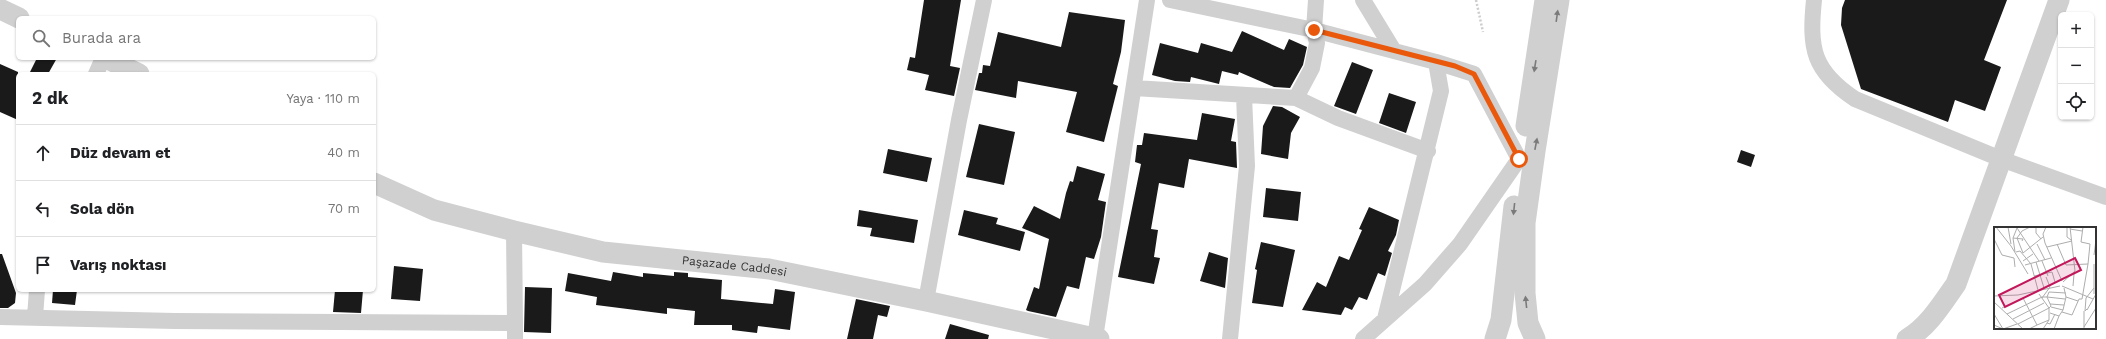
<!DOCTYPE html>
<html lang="tr">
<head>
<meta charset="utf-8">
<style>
	body { margin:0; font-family:"Work Sans",sans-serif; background:#f6f6f6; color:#202124 }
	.controls { position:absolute; right:12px; top:12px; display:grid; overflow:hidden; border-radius:6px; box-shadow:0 1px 3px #0004 }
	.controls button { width:36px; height:36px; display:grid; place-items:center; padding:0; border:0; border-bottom:1px solid #e0e0e0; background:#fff; color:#202124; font:20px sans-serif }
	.stop { position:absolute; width:12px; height:12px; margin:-9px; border:3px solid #ea580c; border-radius:50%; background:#fff }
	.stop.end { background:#ea580c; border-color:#fff; box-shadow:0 1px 4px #0008 }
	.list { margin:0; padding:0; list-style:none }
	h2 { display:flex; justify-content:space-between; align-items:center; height:52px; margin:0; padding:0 16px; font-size:17px }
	h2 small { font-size:13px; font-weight:400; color:#757577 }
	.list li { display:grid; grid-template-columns:26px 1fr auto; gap:12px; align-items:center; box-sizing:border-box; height:56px; padding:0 16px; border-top:1px solid #e0e0e0 }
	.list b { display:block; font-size:15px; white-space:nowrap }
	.list em { font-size:13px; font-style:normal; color:#757577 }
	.icon { flex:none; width:22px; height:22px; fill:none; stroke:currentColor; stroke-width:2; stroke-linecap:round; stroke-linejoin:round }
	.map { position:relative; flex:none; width:2106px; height:339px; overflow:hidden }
	.search { position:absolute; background:#fff; box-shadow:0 1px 3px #0004; left:16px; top:16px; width:360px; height:44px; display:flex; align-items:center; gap:10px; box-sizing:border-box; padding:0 14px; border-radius:6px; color:#757577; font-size:15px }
	.panel { position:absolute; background:#fff; box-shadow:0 1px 3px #0004; left:16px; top:72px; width:360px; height:220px; border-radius:6px }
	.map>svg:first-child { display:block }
</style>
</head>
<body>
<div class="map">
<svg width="2106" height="339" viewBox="0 0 2106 339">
	<rect width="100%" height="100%" fill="#fff"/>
	<path fill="#1a1a1a" d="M 924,0 L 961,0 L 950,66 L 960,68 L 954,96 L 925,90 L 929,75 L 907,70 L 910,57 L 915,58 Z
		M 1845,0 L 2007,0 L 1984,60 L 2001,67 L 1985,111 L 1955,100 L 1948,122 L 1861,89 L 1841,25 L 1842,8 Z
		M 1069,12 L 1125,20 L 1121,52 L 1113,84 L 1118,86 L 1104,142 L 1066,132 L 1077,92 L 1018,81 L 1016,98 L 975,90 L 979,73 L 982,73 L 983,65 L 990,66 L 998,32 L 1061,47 Z
		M 1242,31 L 1284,50 L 1289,39 L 1307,47 L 1303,65 L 1290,88 L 1274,87 L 1239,72 L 1238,75 L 1222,71 L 1219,84 L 1191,77 L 1190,82 L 1175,81 L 1152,75 L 1160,43 L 1198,53 L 1201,43 L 1232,52 Z
		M 37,58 L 57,58 L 48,74 L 29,74 Z
		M 1352,62 L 1373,70 L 1356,114 L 1334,106 Z
		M 0,64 L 18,72 L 18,120 L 0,112 Z
		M 1389,93 L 1416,102 L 1406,133 L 1379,123 Z
		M 1273,106 L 1282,107 L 1300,117 L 1291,133 L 1288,159 L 1261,154 L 1263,126 Z
		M 1202,113 L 1235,119 L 1231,141 L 1236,142 L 1237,168 L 1189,159 L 1184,188 L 1159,183 L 1151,229 L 1158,230 L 1154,257 L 1160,258 L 1154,284 L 1118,277 L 1141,164 L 1135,162 L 1137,145 L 1142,145 L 1144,133 L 1197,140 Z
		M 979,124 L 1015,132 L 1004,185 L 966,177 Z
		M 888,149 L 932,158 L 927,182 L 883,173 Z
		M 1741,150 L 1755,155 L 1751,167 L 1737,162 Z
		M 1077,166 L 1105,174 L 1098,200 L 1106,202 L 1101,237 L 1094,259 L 1086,257 L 1079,289 L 1067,286 L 1056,317 L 1028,311 L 1026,310 L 1034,287 L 1039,289 L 1049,239 L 1022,228 L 1034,206 L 1060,219 L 1066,193 L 1070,181 L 1073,182 Z
		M 1266,188 L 1301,192 L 1298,221 L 1263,217 Z
		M 1369,207 L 1399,220 L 1396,235 L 1388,251 L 1392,253 L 1385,276 L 1378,273 L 1367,300 L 1359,297 L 1352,310 L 1345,307 L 1341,315 L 1302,310 L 1317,282 L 1326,287 L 1339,256 L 1349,260 L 1362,230 L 1359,229 Z
		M 859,210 L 918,220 L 914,243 L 870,236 L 872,228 L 857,226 Z
		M 964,210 L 998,218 L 996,224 L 1025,232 L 1020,251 L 958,235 Z
		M 1261,242 L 1295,250 L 1283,307 L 1252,303 L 1257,270 L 1255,269 Z
		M 1209,252 L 1228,258 L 1225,288 L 1200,281 Z
		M 0,254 L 2,254 L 16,293 L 15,303 L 8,308 L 0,308 Z
		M 394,266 L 423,269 L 420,301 L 391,299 Z
		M 613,272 L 643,277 L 643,273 L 674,276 L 674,272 L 688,273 L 688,277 L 722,280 L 721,299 L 773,304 L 775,289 L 795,292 L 790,330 L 758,326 L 757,333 L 732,330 L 732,325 L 694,325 L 695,311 L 667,308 L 667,314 L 596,305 L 597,297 L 565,291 L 568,273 L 611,281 Z
		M 525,287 L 552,288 L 551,333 L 524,332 Z
		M 53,290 L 77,290 L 75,305 L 52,303 Z
		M 335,290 L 363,290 L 361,313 L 333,312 Z
		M 856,299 L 890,306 L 887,317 L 878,315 L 873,339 L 847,339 Z
		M 950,324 L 989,335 L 988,339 L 945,339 Z"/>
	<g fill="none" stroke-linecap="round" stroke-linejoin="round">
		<path stroke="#cdcdcd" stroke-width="2.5" stroke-dasharray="2 2" stroke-linecap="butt" d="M 1476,0 L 1483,32"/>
		<path stroke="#d0d0d0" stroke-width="16" d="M 1170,0 L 1314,30 L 1436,62 L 1441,91 L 1385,319
			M 1363,0 L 1394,51
			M 1814,0 C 1809,49 1813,71 1855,99 L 2001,159 L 2106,197
			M 96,74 L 103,58
			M 1134,88 L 1296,98 L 1338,118 L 1428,151
			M 1296,98 L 1312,68 L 1317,43 L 1314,30 L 1316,0
			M 514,231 L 515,323
			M 926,301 L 959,120 L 984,0
			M 0,317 L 175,321 L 515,323 L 515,339
			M 35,317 L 37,290
			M 1095,338 L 1147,0
			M 1230,339 L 1247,166 L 1244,96
			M 1363,339 L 1425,284 L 1460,244 L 1519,159 L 1474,74 L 1436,62"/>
		<g stroke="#d0d0d0" stroke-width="21">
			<path d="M 0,9 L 19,18"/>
			<path d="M 106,58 L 139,74"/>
			<path d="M 1526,126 L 1545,0"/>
			<path id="s1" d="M 374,183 L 434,210 L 514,231 L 603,252 L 769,269 L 926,301 L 1099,339"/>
			<path d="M 1495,339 L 1501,320 L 1514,206"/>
			<path d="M 1535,339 L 1528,323 L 1525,293 L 1525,223 L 1535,151 L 1559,0"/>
			<path d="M 1907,339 C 1928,327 1942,304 1956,284 L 2059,0"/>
		</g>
	</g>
	<defs><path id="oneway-solid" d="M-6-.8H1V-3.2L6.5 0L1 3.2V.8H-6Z"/></defs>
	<g fill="#7a7a7a">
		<use href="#oneway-solid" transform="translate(1557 16) rotate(-82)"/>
		<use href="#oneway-solid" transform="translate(1535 66) rotate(99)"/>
		<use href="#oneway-solid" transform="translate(1536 144) rotate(-79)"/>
		<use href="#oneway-solid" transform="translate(1514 209) rotate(96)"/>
		<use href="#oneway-solid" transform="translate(1526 302) rotate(-96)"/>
	</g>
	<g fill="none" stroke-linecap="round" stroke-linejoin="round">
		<path stroke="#ea580c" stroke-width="5" d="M 1314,30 L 1455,66 L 1474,74 L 1519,159"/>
	</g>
	<g text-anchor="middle" stroke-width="4" stroke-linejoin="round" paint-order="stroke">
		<g font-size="12" fill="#333" stroke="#fff">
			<text dy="4" stroke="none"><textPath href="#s1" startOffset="372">Paşazade Caddesi</textPath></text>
		</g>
	</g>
	<g transform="translate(1994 227)">
		<rect width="102" height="102" fill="#fff"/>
		<path fill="none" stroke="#adadad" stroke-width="1" d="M 2,0 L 17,19 L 34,47M 14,0 L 17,17M 36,0 L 28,4 L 23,11 L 29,26 L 49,10M 42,0 L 42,6 L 47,12M 52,0 L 49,7 L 51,16 L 68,54M 73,0 L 73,10 L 77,13M 89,0 L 87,15 L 96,17 L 94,37M 76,2 L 88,4M 19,11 L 23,1 L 45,34M 0,12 L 8,28 L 20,31 L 21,40M 43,17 L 51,33M 63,17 L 72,38 L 94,37 L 88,72 L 85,72 L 78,88 L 68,85M 53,20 L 78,14M 21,25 L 19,11 L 29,12 L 28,14M 22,25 L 26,24 L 37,37 L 44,63M 100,28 L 102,13M 29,34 L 39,27M 48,34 L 54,49M 42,35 L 50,61M 100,37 L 100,67M 31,38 L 57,31M 40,49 L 58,45 L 61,55M 69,55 L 81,44 L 76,0M 68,59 L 99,72M 79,59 L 80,47M 45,67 L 55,81 L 55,93M 0,69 L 24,68 L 66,59M 72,70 L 84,74M 48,71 L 56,60 L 52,50M 71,72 L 53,70 L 55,65 L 72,66M 0,75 L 29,102M 56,77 L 70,78M 8,81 L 29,71 L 43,98 L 35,102M 93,82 L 91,84 L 92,71 L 100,61M 69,83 L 72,70 L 70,61M 93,83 L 102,67M 90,84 L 90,101M 56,86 L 65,89 L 69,83 L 57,80M 0,87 L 9,102M 13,87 L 48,70 L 53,70 L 57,79 L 55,81M 19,92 L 50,76M 53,96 L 56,97 L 61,87M 24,97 L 55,81M 0,98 L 9,102 L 23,97M 43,98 L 55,93 L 49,102M 90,100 L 102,81M 60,102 L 65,89"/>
		<path fill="#c2185b" fill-opacity="0.15" stroke="#c2185b" stroke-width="2" d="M 81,31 L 87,43 L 11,80 L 5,68 Z"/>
		<rect width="102" height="102" fill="none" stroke="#333" stroke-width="2"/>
	</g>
</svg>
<div class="controls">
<button>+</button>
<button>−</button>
<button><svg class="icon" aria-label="locate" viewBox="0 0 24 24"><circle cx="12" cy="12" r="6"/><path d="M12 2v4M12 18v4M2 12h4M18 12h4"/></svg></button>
</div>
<div class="stop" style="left:1519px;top:159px"></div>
<div class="stop end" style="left:1314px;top:30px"></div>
<div class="search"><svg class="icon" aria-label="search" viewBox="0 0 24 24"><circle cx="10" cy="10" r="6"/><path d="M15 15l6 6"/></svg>Burada ara</div>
<section class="panel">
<h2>2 dk<small>Yaya · 110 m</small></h2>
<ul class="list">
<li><svg class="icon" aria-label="ahead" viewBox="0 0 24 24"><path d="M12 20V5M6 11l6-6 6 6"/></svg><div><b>Düz devam et</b></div><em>40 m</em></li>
<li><svg class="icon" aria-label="left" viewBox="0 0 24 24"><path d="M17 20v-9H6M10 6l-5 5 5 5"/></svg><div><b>Sola dön</b></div><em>70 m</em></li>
<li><svg class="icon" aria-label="arrive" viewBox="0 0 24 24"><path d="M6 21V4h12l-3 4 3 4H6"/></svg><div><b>Varış noktası</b></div></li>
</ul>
</section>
</div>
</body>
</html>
